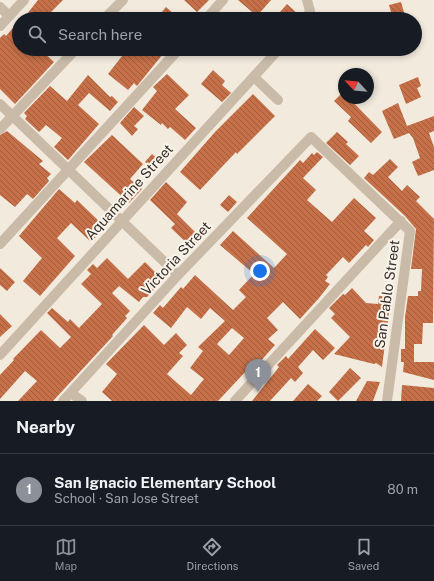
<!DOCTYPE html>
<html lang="en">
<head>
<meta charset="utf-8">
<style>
	body { margin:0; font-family:"Public Sans",sans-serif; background:#20242c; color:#f1f3f6 }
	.compass { position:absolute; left:338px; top:68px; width:36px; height:36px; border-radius:50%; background:#171b24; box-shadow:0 2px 6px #0003; rotate:296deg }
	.you { position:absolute; left:260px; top:271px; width:14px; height:14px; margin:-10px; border:3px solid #fff; border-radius:50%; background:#1a73e8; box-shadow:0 0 0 6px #1a73e833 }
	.badge { display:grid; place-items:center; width:26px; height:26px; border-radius:50%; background:#8c9099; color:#fff; font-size:13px; font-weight:700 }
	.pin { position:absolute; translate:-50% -33px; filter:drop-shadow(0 1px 2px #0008) }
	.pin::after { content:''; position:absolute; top:21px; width:14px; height:12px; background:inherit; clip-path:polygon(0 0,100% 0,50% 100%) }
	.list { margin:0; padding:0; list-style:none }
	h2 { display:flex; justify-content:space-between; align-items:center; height:52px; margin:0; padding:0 16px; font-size:17px }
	h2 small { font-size:13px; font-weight:400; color:#9ea1a6 }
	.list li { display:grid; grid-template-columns:26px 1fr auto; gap:12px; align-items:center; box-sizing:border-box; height:72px; padding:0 16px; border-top:1px solid #363941 }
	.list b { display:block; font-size:15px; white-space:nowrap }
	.list p { margin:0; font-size:13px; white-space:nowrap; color:#9ea1a6 }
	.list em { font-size:13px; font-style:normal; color:#9ea1a6 }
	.icon { flex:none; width:22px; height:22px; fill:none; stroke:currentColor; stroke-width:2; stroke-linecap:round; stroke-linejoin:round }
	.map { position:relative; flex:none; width:434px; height:401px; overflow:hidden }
	.search { position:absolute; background:#171b24; box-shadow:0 2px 6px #0003; left:12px; right:12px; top:12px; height:44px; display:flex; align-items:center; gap:10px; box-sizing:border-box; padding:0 14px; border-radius:22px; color:#9ea1a6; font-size:15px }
	.sheet { height:124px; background:#171b24 }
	nav { display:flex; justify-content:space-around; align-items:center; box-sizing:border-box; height:56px; border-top:1px solid #363941; background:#171b24; font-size:11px; color:#9ea1a6 }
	nav a { display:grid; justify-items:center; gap:2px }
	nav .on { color:#8c9099 }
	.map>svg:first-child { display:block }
</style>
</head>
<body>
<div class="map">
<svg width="434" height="401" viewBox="0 0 434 401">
	<defs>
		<pattern id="building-back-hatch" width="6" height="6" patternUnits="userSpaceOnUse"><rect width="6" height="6" fill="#c57048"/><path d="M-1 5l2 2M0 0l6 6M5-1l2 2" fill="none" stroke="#a15c3c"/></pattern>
	</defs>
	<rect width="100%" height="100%" fill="#f2eadd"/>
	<path fill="url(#building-back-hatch)" fill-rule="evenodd" d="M 38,0 L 63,0 L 51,12 L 60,19 L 23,19 Z
		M 184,0 L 209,0 L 197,12 Z
		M 238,0 L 271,0 L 257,16 Z
		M 401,2 L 406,19 L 393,19 L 389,5 Z
		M 287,4 L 300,16 L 300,19 L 274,19 Z
		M 166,7 L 180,19 L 156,19 Z
		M 19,21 L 19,49 L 28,55 L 33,49 L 40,49 L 54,62 L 15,104 L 0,89 L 0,38 L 4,34 L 6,36 Z
		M 135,49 L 167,49 L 137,86 L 134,83 L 128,90 L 108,74 L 126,51 L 130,55 Z
		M 213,70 L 225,81 L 222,85 L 231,93 L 222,102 L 201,84 Z
		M 167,74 L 189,95 L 175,109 L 196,128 L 185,140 L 170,127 L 168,129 L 162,123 L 161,125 L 142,110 L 157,91 L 153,87 Z
		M 88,75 L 110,97 L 112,96 L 118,102 L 110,111 L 89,93 L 78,105 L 99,124 L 68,160 L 54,147 L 62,138 L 46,125 L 39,132 L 25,119 L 27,116 L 24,113 L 50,86 L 67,101 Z
		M 418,77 L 421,86 L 417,88 L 421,97 L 406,104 L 399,85 Z
		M 343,92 L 344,98 L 349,98 L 382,132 L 371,143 L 348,121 L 351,117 L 334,101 Z
		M 253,94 L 275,116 L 237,154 L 236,152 L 200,190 L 180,172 L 215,132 Z
		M 398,103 L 407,126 L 434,116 L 434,131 L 429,133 L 434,147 L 434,170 L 418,176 L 412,162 L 420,158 L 413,138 L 409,133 L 394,139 L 382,111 Z
		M 134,107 L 144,116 L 134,126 L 138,129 L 132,136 L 120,123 Z
		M 7,131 L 43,161 L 39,164 L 51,174 L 47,178 L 49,181 L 33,199 L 27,194 L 15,207 L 0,195 L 0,135 Z
		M 337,132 L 348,142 L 346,144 L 359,156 L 350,165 L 326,143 Z
		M 112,135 L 143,164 L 130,179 L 142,189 L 129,203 L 84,162 Z
		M 317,152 L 323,157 L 303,178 L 316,190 L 307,200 L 332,222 L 354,198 L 376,218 L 364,231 L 374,240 L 368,247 L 366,245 L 349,263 L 343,257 L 326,275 L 328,277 L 325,281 L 330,284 L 319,298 L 300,319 L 283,302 L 267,318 L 278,330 L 268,339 L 275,345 L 250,373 L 247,370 L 218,401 L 112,401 L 102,392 L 117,374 L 106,364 L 144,325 L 164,345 L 176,333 L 187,345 L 179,353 L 183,356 L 167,374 L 191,395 L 204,379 L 190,368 L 203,351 L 198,347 L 225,321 L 210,308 L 201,319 L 187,307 L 171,328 L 153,313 L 160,305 L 163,308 L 181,287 L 183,289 L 195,275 L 233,310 L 246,297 L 239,290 L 254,274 L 220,245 L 233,231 L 274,268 L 287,254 L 247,218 L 300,160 L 303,163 L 312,153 L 314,155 ZM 232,328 L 244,338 L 229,355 L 217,344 Z
		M 152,154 L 159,160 L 152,168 L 145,162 Z
		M 390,159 L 398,167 L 388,177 L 402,191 L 407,185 L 420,197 L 416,201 L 434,219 L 433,323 L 423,323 L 422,344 L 414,344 L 414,362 L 434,362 L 434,380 L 403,372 L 404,362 L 401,362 L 401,349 L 405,349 L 405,317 L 408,296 L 418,296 L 418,291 L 421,291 L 422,269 L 411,269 L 416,229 L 405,216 L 364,178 L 369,172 L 373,175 Z
		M 166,182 L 187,202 L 177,214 L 201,238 L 192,248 L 171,228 L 175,224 L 150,200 Z
		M 59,189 L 75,203 L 77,200 L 105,227 L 91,242 L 71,223 L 57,238 L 75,256 L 40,296 L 23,281 L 42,258 L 19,236 Z
		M 229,195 L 237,202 L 228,212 L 220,205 Z
		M 107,258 L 128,279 L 145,262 L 163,280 L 147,297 L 143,297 L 139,302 L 119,286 L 112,293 L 130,311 L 125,316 L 127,318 L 112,335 L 113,336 L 53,401 L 18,401 L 37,381 L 25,371 L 0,399 L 0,375 L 14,360 L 13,359 L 41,330 L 60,348 L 71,337 L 47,313 L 52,308 L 68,322 L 70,319 L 79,328 L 102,304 L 81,284 L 91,274 L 87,270 L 93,264 L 97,268 Z
		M 0,268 L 15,282 L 7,291 L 0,285 Z
		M 352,288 L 366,303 L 378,304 L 379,296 L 391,297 L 382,367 L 376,363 L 374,364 L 334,354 L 350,337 L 331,318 L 335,314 L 329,308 L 343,294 L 345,295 Z
		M 0,314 L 12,326 L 0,337 Z
		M 315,329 L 335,348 L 323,360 L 313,350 L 298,367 L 303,373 L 295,382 L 291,378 L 270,401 L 252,401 L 279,367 L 277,365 L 286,356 L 288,359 Z
		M 350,368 L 361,378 L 338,401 L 329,392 Z
		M 367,381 L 380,382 L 373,401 L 356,401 Z
		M 308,384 L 322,396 L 317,401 L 293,401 Z
		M 402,385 L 434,388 L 434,401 L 401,401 Z"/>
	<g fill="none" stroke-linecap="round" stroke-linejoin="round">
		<path stroke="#cabba9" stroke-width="10" d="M 0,7 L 9,16
			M 104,19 L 123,0
			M 206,19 L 223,0
			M 306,19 L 310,11 L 307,0
			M 0,26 L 24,0
			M 254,77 L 278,100
			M 0,104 L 178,275
			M 0,129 L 76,49
			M 0,244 L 179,49
			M 0,355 L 279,49
			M 71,393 L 82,401
			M 63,401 L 178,275 L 311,137 L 410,231 L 387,401
			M 235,401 L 401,221"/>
	</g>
	<g text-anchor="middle" stroke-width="4" stroke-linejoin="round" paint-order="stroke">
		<g font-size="14" fill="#372e29" stroke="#faf3e9">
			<text transform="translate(129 192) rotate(-48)" y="5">Aquamarine Street</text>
			<text transform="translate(176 258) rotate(-47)" y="5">Victoria Street</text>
			<text transform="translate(387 294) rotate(-82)" y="5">San Pablo Street</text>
		</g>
	</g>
</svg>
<svg class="compass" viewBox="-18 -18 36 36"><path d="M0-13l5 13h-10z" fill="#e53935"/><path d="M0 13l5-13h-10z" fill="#9ea1a6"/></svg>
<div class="you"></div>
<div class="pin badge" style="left:258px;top:392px">1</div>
<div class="search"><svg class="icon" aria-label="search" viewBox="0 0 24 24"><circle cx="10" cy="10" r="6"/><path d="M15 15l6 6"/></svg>Search here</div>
</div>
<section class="sheet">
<h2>Nearby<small></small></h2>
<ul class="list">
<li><span class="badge">1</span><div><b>San Ignacio Elementary School</b><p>School · San Jose Street</p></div><em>80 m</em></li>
</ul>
</section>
<nav>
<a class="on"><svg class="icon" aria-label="map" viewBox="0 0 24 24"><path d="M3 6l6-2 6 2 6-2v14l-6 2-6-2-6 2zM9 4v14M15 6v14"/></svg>Map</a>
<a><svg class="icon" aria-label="directions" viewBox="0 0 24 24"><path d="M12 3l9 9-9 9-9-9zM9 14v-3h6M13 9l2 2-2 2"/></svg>Directions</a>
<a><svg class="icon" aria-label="saved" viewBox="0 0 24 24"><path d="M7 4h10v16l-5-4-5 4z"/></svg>Saved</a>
</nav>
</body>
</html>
